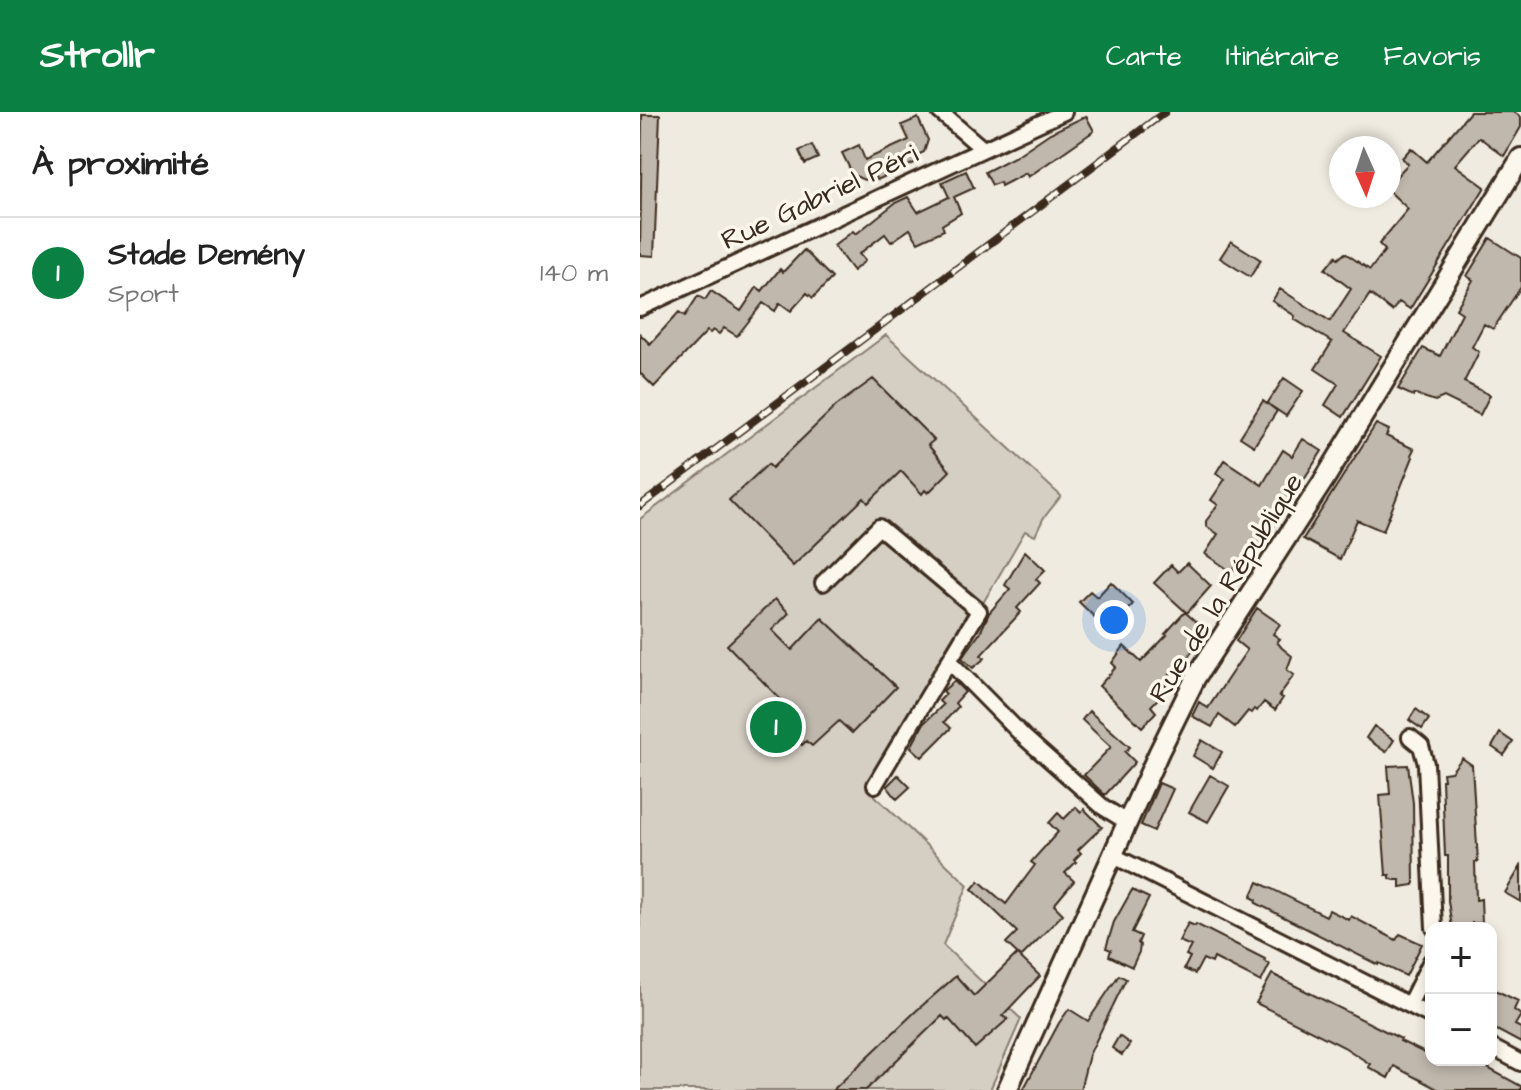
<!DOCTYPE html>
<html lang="fr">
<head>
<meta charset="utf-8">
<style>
	body { margin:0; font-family:"Architects Daughter",sans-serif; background:#f6f6f6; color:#222 }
	.controls { position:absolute; right:24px; bottom:24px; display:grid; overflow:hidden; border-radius:16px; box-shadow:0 4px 12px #0003 }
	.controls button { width:72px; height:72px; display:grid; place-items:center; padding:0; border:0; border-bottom:2px solid #e0e0e0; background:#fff; color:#222; font:40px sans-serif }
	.compass { position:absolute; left:689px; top:24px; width:72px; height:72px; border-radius:50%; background:#fff; box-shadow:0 4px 12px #0003; rotate:177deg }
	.you { position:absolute; left:474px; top:508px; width:28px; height:28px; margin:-20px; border:6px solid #fff; border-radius:50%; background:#1a73e8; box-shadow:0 0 0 12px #1a73e833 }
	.badge { display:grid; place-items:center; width:52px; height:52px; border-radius:50%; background:#0b8043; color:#fff; font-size:26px; font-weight:700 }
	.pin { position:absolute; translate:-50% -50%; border:4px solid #fff; box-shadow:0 2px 8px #0006 }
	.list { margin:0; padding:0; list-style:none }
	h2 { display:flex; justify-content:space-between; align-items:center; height:104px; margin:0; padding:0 32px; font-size:34px }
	h2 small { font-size:26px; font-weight:400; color:#767676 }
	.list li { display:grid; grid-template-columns:52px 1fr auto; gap:24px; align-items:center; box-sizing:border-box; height:112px; padding:0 32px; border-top:2px solid #e0e0e0 }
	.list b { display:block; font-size:30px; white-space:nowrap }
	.list p { margin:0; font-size:26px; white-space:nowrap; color:#767676 }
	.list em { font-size:26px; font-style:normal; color:#767676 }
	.map { position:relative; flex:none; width:881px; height:978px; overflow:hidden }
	header { display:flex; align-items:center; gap:48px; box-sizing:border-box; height:112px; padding:0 40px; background:#0b8043; color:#fff }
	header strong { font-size:38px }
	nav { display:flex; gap:44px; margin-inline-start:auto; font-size:28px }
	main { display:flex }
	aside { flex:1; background:#fff }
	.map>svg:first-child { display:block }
</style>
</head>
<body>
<header>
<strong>Strollr</strong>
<nav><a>Carte</a><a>Itinéraire</a><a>Favoris</a></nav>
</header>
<main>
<aside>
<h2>À proximité<small></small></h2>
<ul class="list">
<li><span class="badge">1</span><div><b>Stade Demény</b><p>Sport</p></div><em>140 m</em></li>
</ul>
</aside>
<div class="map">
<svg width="881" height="978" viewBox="0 0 881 978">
	<rect width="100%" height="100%" fill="#f0ebe0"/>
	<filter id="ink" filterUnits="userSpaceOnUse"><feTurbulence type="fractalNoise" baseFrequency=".0125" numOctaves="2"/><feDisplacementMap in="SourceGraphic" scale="16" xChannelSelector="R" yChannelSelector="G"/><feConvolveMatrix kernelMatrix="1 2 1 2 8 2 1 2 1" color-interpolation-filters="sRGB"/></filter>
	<g filter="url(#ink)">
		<path fill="#d5cec3" stroke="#887c70" stroke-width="2" d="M 246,223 L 421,384 L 403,407 L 395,424 L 385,419 L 232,681 L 328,773 L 303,833 L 381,907 L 350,978 L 0,978 L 0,407 Z"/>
		<path fill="#c0b8ad" stroke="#3b2a1e" stroke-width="2" d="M 830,0 L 874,0 L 881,5 L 881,15 L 864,44 L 839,25 L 815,53 L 845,75 L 770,197 L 759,190 L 752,199 L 730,182 L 704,221 L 741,244 L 703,305 L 685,293 L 698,272 L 675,257 L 692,230 L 654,207 L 655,204 L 632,189 L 640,177 L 690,209 L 711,177 L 685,157 L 696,144 L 698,147 L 705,141 L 730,158 L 745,138 L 739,132 L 768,97 L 749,79 L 749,72 L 768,52 L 762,46 L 771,36 L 787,50 Z
			M 2,3 L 20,3 L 14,144 L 0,143 Z
			M 446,4 L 454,19 L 388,65 L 386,61 L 361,74 L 360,70 L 352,73 L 345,60 L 376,44 L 410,21 Z
			M 278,6 L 288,28 L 284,40 L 275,44 L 277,50 L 237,68 L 234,63 L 224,68 L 213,63 L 202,41 L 219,33 L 225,48 L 269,28 L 262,13 Z
			M 172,33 L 178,46 L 165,52 L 159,39 Z
			M 326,59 L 334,76 L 314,85 L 321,101 L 302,113 L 304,118 L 278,130 L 270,117 L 251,130 L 245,122 L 219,142 L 225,149 L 213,159 L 194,134 L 213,119 L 216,122 L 255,91 L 268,85 L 278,100 L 309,85 L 302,70 Z
			M 850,126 L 881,146 L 881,175 L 853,217 L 844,212 L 832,235 L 839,240 L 824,270 L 850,283 L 840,303 L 804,285 L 795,289 L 774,282 L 773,284 L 758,277 L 783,236 L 800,244 L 822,201 L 816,197 L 833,168 L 827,164 Z
			M 591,129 L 621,148 L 610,165 L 580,146 Z
			M 164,138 L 192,166 L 173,186 L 167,181 L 151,199 L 140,191 L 135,199 L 123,191 L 97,224 L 84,216 L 79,222 L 73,218 L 70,221 L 67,219 L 14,275 L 0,261 L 0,222 L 10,232 L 39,200 L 45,204 L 58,184 L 65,188 L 71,179 L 101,199 L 117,175 L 122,179 L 140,157 L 143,160 Z
			M 644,266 L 663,279 L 646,304 L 628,292 L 637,299 L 614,334 L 600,325 L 623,289 L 627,292 Z
			M 233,267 L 294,328 L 288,333 L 310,359 L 288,381 L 285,378 L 282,382 L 261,359 L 228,391 L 224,386 L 153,454 L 89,388 L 128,352 L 132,356 L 196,294 Z
			M 736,312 L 749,318 L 746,324 L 774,337 L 771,343 L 773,345 L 743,419 L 717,408 L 700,447 L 663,427 Z
			M 663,327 L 682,339 L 609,452 L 601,447 L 592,460 L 565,442 L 578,422 L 566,414 L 566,409 L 578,393 L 571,388 L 585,367 L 576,361 L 584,348 L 622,373 L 643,338 L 652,344 Z
			M 385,439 L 405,458 L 396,467 L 400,471 L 377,496 L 381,500 L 341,543 L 345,546 L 333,556 L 322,546 L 340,521 L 349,501 L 370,477 L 365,473 Z
			M 547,451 L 571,474 L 547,501 L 514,471 L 531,453 L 538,460 Z
			M 471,470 L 493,492 L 468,518 L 439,490 L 450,479 L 457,485 Z
			M 135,487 L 149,501 L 132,518 L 152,538 L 182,506 L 256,575 L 212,621 L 199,609 L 172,634 L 166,629 L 162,633 L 148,619 L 134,597 L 142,589 L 87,533 Z
			M 617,496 L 640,512 L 633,522 L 640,527 L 637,530 L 642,536 L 652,544 L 647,558 L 654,563 L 639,584 L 643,586 L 635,598 L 624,590 L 617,599 L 614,597 L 611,601 L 608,599 L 595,615 L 579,603 L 572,615 L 552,604 L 559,590 L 568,596 L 607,538 L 596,529 Z
			M 545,500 L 565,518 L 549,544 L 522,570 L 528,576 L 511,594 L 516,600 L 502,615 L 459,574 L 476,555 L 472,551 L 484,534 L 501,550 L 527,523 L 525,522 Z
			M 314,569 L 325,580 L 315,591 L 318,595 L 304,610 L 311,616 L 282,645 L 271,635 L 284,611 L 303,593 L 299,589 L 306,582 L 303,579 Z
			M 776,597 L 789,607 L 782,617 L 769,608 Z
			M 449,599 L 490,635 L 485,640 L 495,650 L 465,683 L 444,663 L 471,635 L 442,608 Z
			M 734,614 L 754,628 L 746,640 L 726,626 Z
			M 860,621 L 873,630 L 864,643 L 852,635 Z
			M 562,628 L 582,640 L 573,656 L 553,644 Z
			M 822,646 L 832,653 L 838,750 L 835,750 L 836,788 L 841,787 L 842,811 L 832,811 L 832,816 L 812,816 L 808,789 L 808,744 L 805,744 L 802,668 L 804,668 L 803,661 L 811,660 Z
			M 768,653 L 773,691 L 774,773 L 760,775 L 760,768 L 754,768 L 750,766 L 750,763 L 746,763 L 740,683 L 750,682 L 748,654 Z
			M 258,663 L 270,675 L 257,687 L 247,674 Z
			M 570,663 L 589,674 L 568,710 L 549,700 Z
			M 519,671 L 533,677 L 514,719 L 501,713 Z
			M 436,695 L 441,700 L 444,697 L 462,715 L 438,738 L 441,741 L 434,748 L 436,750 L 425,761 L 434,769 L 414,793 L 423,802 L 381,845 L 366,831 L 377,820 L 332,777 L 339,769 L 366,792 L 395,753 L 391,750 L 418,720 L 409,711 L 418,701 L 424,707 Z
			M 881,754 L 881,790 L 865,781 Z
			M 618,770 L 686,804 L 689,798 L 709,808 L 711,804 L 756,828 L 760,822 L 782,832 L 766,864 L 739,851 L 738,853 L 616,791 L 617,788 L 611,785 Z
			M 492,778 L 509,786 L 492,820 L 501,824 L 498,831 L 500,833 L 499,840 L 492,855 L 469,844 L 471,838 L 466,836 L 474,810 Z
			M 548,811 L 555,814 L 556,812 L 625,847 L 624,849 L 630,852 L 621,870 L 574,846 L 572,851 L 563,847 L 555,862 L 544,857 L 550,845 L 546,843 L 551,834 L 539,829 Z
			M 377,842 L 400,864 L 362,904 L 368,907 L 335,936 L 308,906 L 306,908 L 302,904 L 226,978 L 193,978 L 276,899 L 316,864 L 334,884 Z
			M 632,862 L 761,927 L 760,929 L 791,944 L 791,948 L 833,948 L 881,974 L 881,978 L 799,978 L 754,954 L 748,966 L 728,955 L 730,952 L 704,935 L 616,891 Z
			M 479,863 L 486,867 L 449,943 L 440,978 L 383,978 L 419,911 L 429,897 L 448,909 Z
			M 851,876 L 878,889 L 874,898 L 881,903 L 875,913 L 881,916 L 881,931 L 851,915 Z
			M 479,924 L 490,932 L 482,943 L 472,936 Z"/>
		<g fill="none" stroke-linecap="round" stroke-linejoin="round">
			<g stroke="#3b2a1e" stroke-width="20">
				<path id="street" d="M 300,0 L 343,37
					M 0,196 L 424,0
					M 183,471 L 239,415 L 339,499 L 309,549 L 384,625 L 463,695 L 487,710
					M 770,625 L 781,634 L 786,652 L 794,816
					M 235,673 L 309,549
					M 472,743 L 791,904
					M 769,893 L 791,849
					M 851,935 L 881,951"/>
			</g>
			<g stroke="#3b2a1e" stroke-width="24">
				<path id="secondary" d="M 367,978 L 519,640 L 556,565 L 684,368 L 881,46"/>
			</g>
			<use href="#street" stroke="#fbf7ec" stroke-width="14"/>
			<use href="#secondary" stroke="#fbf7ec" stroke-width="18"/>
			<g stroke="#3b2a1e" stroke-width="8">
				<path id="rail" d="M 0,394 L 525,0"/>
			</g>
			<use href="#rail" stroke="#fbf7ec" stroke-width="5" stroke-dasharray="15" stroke-linecap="butt"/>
		</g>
	</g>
	<g text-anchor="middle" stroke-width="7" stroke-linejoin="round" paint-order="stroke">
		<g font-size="28" fill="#3b2a1e" stroke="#fbf7ec">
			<text transform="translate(179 84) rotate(-25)" y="10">Rue Gabriel Péri</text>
			<text transform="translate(585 475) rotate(-58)" y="10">Rue de la République</text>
		</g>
	</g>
</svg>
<div class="controls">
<button>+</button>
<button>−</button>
</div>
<svg class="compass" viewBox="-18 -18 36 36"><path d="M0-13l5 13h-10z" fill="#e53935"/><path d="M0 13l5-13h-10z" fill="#767676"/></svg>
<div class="you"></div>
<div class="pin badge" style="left:136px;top:615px">1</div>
</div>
</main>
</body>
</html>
